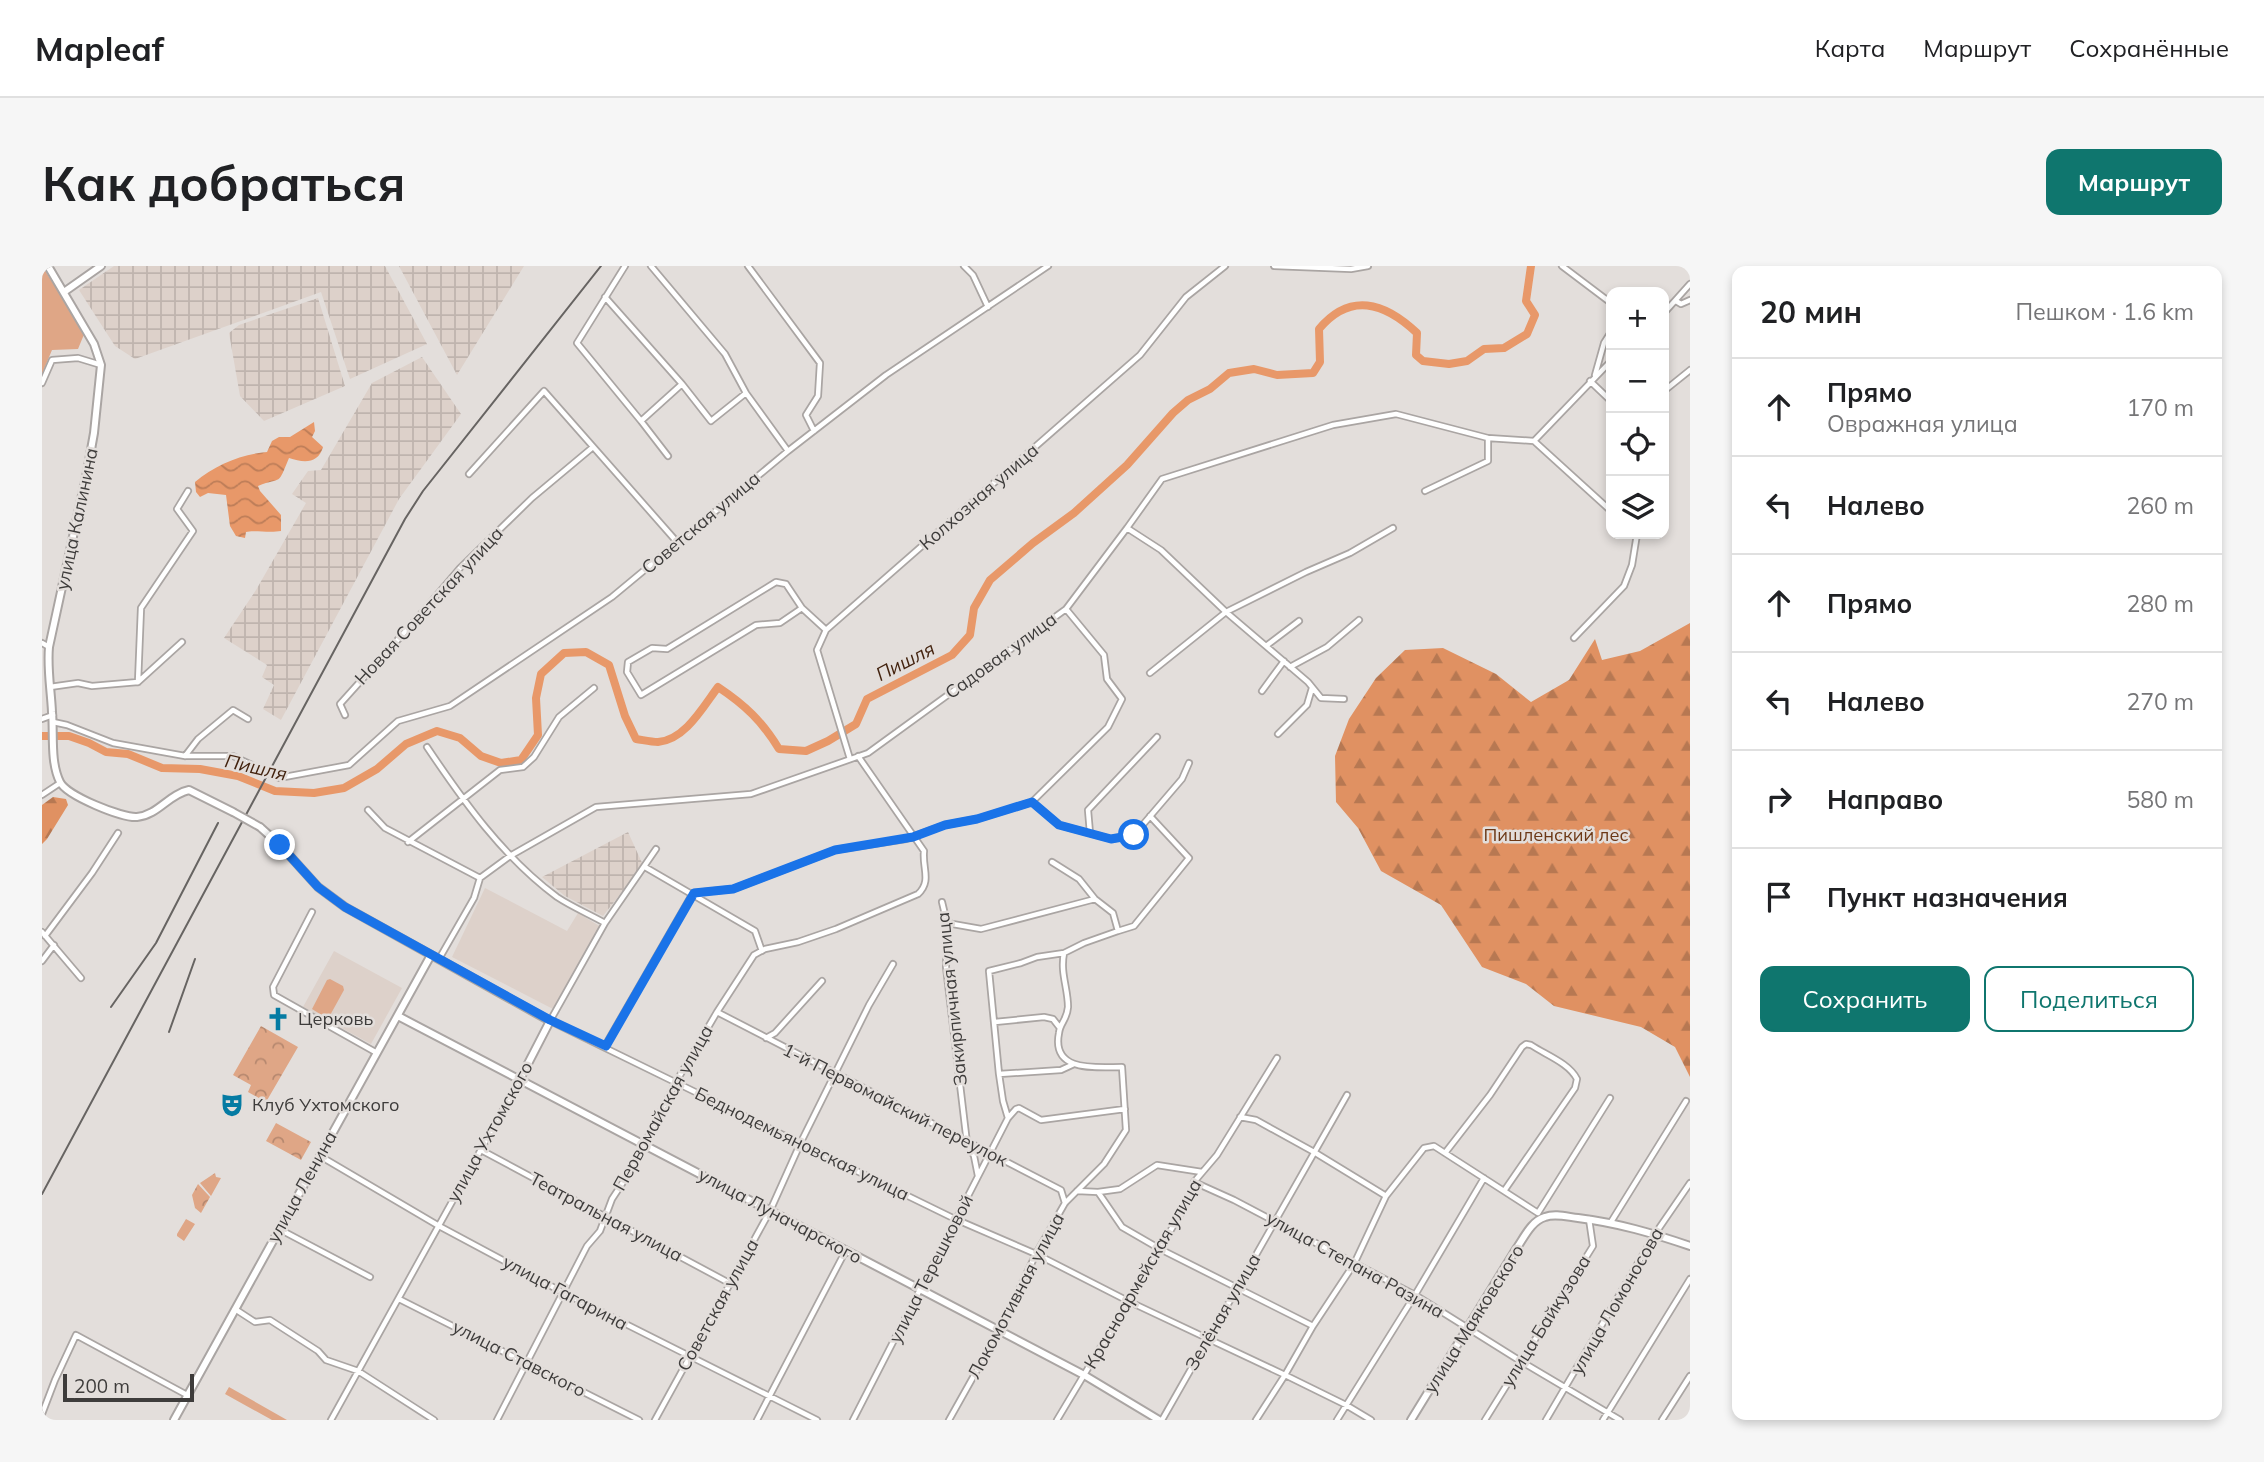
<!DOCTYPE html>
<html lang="ru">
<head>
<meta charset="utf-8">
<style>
	body { margin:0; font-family:Mulish,sans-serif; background:#f6f6f6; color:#202124 }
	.controls { position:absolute; right:21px; top:21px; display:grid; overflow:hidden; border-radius:14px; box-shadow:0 4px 10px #0003 }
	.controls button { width:63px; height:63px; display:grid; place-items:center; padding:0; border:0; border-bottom:2px solid #e0e0e0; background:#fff; color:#202124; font:35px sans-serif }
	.scale { position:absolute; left:21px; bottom:18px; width:131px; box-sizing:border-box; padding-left:7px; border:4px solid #3e3c3b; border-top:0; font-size:19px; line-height:24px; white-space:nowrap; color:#3e3c3b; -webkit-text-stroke:5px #e3dedb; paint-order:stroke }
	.stop { position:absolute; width:21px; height:21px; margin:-16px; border:5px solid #1a73e8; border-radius:50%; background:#fff }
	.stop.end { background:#1a73e8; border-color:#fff; box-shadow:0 2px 7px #0008 }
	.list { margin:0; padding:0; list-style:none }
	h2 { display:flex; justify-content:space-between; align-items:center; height:91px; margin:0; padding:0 28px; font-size:30px }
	h2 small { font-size:23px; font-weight:400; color:#757577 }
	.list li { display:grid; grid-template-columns:46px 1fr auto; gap:21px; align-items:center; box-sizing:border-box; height:98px; padding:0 28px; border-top:2px solid #e0e0e0 }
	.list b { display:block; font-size:26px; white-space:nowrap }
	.list p { margin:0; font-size:23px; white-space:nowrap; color:#757577 }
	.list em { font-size:23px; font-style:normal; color:#757577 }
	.actions { display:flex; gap:14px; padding:21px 28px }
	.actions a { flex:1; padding:16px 0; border:2px solid #0f766e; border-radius:14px; text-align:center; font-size:24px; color:#0f766e }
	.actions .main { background:#0f766e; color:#fff }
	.icon { flex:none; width:38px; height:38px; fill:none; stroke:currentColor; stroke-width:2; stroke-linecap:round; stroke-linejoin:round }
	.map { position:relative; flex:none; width:1648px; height:1154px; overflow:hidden; border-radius:14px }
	header { display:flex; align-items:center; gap:42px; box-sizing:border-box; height:98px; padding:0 35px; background:#fff; border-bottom:2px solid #e0e0e0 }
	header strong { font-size:33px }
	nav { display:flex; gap:38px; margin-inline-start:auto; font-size:24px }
	.intro { display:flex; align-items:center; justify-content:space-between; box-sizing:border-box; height:168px; padding:0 42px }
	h1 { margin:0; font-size:49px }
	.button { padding:18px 32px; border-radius:14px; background:#0f766e; color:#fff; font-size:24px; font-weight:700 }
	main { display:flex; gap:42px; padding:0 42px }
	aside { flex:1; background:#fff; border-radius:14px; box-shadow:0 4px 10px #0003 }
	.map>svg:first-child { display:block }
</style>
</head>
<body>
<header>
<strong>Mapleaf</strong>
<nav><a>Карта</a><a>Маршрут</a><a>Сохранённые</a></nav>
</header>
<div class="intro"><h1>Как добраться</h1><a class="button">Маршрут</a></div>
<main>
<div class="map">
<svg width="1648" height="1154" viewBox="0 0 1648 1154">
	<defs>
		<pattern id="industrial-grid" width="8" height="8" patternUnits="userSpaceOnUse" patternTransform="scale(1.75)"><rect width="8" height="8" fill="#ddd1ca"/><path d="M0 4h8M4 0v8" fill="none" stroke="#bfb4ae"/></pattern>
		<pattern id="forest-firs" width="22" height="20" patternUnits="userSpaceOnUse" patternTransform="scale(1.75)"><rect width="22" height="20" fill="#e09162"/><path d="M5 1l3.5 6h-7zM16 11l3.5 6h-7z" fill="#b77852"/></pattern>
		<pattern id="park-crowns" width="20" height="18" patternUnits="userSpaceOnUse" patternTransform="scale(1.75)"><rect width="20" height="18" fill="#dfa686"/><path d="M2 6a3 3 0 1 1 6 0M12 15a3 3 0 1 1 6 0" fill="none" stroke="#b6886f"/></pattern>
		<pattern id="water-waves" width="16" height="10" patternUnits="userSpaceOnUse" patternTransform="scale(1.75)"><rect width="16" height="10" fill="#e89869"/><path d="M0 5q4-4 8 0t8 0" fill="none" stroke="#bd7d58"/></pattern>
	</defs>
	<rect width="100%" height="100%" fill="#e3dedb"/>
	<path fill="#ddd1ca" d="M 443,622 L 525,665 L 536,647 L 559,661 L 511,743 L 410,691 Z
		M 292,685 L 360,722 L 329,778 L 261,741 Z"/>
	<path fill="url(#industrial-grid)" d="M 72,0 L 343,0 L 385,78 L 308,113 L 279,26 L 93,93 L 73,80 L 37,24 Z
		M 357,0 L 482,0 L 415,109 Z
		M 276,32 L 303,120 L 222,155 L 198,130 L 187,67 L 197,59 Z
		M 380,91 L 419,148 L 357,233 L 239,454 L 221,443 L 232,419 L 220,411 L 225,399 L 182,372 L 214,324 L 264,237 L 250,228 L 266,205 L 279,204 L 330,117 Z
		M 586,566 L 601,599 L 561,650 L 523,630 L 500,611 Z"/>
	<path fill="#dfa686" d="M 0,0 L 43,66 L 36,83 L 10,84 L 0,108 Z
		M 288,713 L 301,720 L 302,724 L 286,753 L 270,743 L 285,714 Z
		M 144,953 L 153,958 L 142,975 L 135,970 L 135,968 Z
		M 187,1121 L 245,1154 L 230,1154 L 183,1128 Z"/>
	<path fill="url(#forest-firs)" d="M 1648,357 L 1648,811 L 1633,781 L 1599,761 L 1512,740 L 1484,718 L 1440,701 L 1399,639 L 1339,605 L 1316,562 L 1294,536 L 1293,490 L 1307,453 L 1334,412 L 1363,384 L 1401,382 L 1454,408 L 1489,436 L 1527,414 L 1553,373 L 1560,394 L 1598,385 Z
		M 11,531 L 24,533 L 26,539 L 5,573 L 0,578 L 0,539 Z"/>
	<path fill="url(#park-crowns)" d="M 219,760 L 256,781 L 224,836 L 206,826 L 209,819 L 191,809 Z
		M 234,857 L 269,876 L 259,894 L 224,875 Z
		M 173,907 L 174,911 L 179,912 L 169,930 L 158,917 Z
		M 156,918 L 168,931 L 159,947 L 153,942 L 150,929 Z"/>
	<path fill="url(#water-waves)" d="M 272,156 L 273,165 L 270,171 L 281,181 C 276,198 262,197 247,192 C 235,221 241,210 216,220 L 218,225 L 239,249 L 239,265 C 228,267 211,264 204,266 L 203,272 L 194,270 L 188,260 L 184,229 L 166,227 L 158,231 L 154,226 L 153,216 C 173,199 199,188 225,186 L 230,175 L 237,171 L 248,171 Z"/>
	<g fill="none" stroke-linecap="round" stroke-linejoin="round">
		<path stroke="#e89869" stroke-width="8" d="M 0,470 L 27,470 L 47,477 L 64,486 L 86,488 L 120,502 L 158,503 L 196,510 L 233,525 L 272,527 L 302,522 L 335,503 L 364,478 L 395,465 L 418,472 L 439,490 L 459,497 L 479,494 L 496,469 L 494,432 L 499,408 L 522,387 L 544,386 L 567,399 L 583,450 L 594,473 C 601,474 609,476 616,476 C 643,474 661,441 676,421 C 703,439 720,455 737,483 L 764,485 L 786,475 L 814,458 L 825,433 L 910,389 L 928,369 L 932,342 L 948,314 L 991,277 L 1032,247 L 1085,199 L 1131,147 L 1146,134 L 1168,123 L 1187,107 L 1212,103 L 1235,109 L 1271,107 L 1278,96 L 1277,63 C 1308,26 1342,36 1375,67 L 1374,89 L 1381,95 L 1407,98 L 1425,95 L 1442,83 L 1462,82 L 1485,68 L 1493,49 L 1484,35 L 1489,0"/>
		<g stroke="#aaa5a3" stroke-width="8">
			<path id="street" d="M 583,0 L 535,77 L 599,155 L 640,118 L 669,155 L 704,127
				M 609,0 L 683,88 L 704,127 L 746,185
				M 706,0 L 778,97 L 776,130 L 764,149 L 772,165
				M 922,0 L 931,9 L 946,41
				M 1232,0 L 1309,3 L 1326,0
				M 1520,0 L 1569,37
				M 563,31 L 640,118
				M 1634,35 L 1639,38 L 1648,34
				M 1622,47 L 1648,18
				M 1553,109 L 1562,77 L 1569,66
				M 1548,115 L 1569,135
				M 0,117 L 10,94 L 36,92 L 59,99
				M 1622,125 L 1648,104
				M 599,155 L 626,190
				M 1492,175 L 1569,95
				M 1492,175 L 1569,245
				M 427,208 L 502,125 L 635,276
				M 1383,225 L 1446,195 L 1446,172
				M 1085,262 L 1119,284 L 1184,346 L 1266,416 L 1279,432 L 1302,433
				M 760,342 L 744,318 L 734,316 L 625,383 L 610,382 L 586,396 L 585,406 L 599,429 L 714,359 L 738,357 L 760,342 L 784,364
				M 1532,372 L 1582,320 L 1590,299 L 1595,268
				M 0,377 L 7,381
				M 1224,380 L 1257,355
				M 1248,401 L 1285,381 L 1317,354
				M 1108,407 L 1184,346 L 1264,306 L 1308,287 L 1351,262
				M 96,416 L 140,376
				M 8,421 L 36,417 L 50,420 L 96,416 L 99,342 L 151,265 L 135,243 L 146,225
				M 1220,425 L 1242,395
				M 303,449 L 298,438 L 378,349 L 418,302 L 490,232 L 551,181
				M 0,453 L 11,449
				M 11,456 L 25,459 L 71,477 L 143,490 L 191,490 L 237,512 L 307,499 L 356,455 L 408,440 L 570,331 L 746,185 L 844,109 L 1006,0
				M 1236,468 L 1265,439 L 1270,422
				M 385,481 C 422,536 461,591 515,631 C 530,641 547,648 563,657
				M 143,490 L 156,473 L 191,444 L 206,453
				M 808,493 L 775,384 L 784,364 L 1098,89 L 1144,31 L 1183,0
				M 0,529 L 18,517
				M 990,536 L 1017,559 L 1069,573 L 1092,569 L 1140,513 L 1147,497
				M 326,544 L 343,562 L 438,612
				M 1048,567 L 1046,544 L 1115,471
				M 366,576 L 458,504 L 481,501 L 492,491 L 517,451 L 552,422
				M 614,583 L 563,657 L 508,755 L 913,953 L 994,988 L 1086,1035 L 1243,1109 L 1304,1139 L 1329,1154
				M 1010,596 L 1037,613 L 1053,633 L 1071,647 L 1076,665 L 1092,660 L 1147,592 L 1108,550
				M 603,601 L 713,665 L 720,685
				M 900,636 L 905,657 L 904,701 L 925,877 L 932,890 L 936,910
				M 270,646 L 231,721 L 232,729 L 335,787
				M 905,657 L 939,663 L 1053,633
				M 0,666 L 39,712
				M 3,670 L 50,607 L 76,567
				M 397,693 L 432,632 L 438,612 L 468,590 L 554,541 L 709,528 L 826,487 L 1024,343 L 1085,262 L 1120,213 L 1291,159 L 1354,148 L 1446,172 L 1492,175
				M 0,695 L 12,679
				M 675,746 L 1019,924 L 1023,937
				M 953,756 L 1002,751 L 1011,753 L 1018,762
				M 724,772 L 733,767 L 780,715
				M 563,780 L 651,627 L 691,623 L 793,584 L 864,573 L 903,559 L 935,553 L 990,536 L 1066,461 L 1080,433 L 1065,413 L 1062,389 L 1024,343
				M 957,808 L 947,705 L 979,697 L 995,691 L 1022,687 L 1042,677 L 1076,665
				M 1198,851 L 1214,854 L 1272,886 L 1344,930
				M 966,852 L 961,835 L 957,808 L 1019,804 L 1032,798
				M 439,884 L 689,1018
				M 1403,887 L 1448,829 L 1480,781 L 1484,778 L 1489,779 C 1504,789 1527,797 1535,813 L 1533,822 L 1462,925
				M 278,890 L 397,960 L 522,1027 L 775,1154
				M 1152,916 L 1192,934 L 1373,1029 L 1480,1096 L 1578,1154
				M 1035,925 L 1056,926 L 1080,961 L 1118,983 L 1271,1060
				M 1056,926 L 1078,923 L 1115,899 L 1160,906
				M 1496,947 L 1568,832
				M 1569,956 L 1644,835
				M 237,963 L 328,1011
				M 357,1033 L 597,1154
				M 193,1043 L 213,1056 L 228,1054 L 276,1085 L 284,1094 L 316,1105 L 392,1154
				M 0,1148 L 13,1114 L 34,1069 L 145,1129
				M 289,1154 L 477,815
				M 455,1154 L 545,980 L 558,965 L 570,933 L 589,904 L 634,816 L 675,746 L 712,689 L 723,683 L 756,676 L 794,663 L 876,628 C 890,615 880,602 882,585 L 816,490
				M 613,1154 L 728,945 L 759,876 L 827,739 L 851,698
				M 715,1154 L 804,984
				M 811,1154 L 966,852 L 974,843 L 977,842 L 999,854 L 1083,843
				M 907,1154 L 957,1065 L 994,988 L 1023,937 L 1062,898 L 1084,864 L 1080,801 C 1055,801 1009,807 1017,767 C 1018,757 1025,754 1026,741 C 1026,722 1018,707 1022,687
				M 1015,1154 L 1151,927 L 1152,916 L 1175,889 L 1235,792
				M 1120,1154 L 1305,829
				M 1214,1154 L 1243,1109 L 1271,1060 L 1312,998 L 1344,930 L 1382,882 L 1392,880 L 1496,947
				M 1295,1154 L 1373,1029 L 1442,912
				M 1443,1154 L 1551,980 L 1547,953
				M 1504,1154 L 1613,968 L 1648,917
				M 1561,1154 L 1648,1013
				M 1620,1154 L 1648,1110"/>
		</g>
		<g stroke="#aaa5a3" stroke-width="10">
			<path id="secondary" d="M 6,0 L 52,78 L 59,99 L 52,167 L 45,206 L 7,381 C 5,403 9,424 10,446 C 12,468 8,496 18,516 C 25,530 80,552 95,551 C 116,549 127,528 147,524 L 191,546
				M 22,26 L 59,0
				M 218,561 L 238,579 L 276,621 L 303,641 L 508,755 L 477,815
				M 356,750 L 1042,1109 L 1117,1154
				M 132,1154 L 389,689
				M 1369,1154 L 1474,983 C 1482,972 1489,955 1503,951 C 1513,947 1526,951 1536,952 C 1576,957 1610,967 1648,980"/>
		</g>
		<use href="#street" stroke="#fff" stroke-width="4.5"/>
		<use href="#secondary" stroke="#fff" stroke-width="6"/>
		<path stroke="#676462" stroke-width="2" d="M 69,741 L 114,677 L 176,557
			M 127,766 L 153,693
			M 0,928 L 363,253 L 381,225 L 559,0"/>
		<g stroke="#aaa5a3" stroke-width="10" stroke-linecap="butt">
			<path id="secondary-bridge" d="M 191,546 L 218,561"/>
		</g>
		<use href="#secondary-bridge" stroke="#fff" stroke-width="6"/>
	</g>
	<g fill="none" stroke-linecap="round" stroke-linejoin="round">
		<path stroke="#1a73e8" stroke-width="9" d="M 238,579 L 276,621 L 303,641 L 508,754 L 564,780 L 652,627 L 691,623 L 793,584 L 871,571 L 903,559 L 935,553 L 990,536 L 1017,559 L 1069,573 L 1092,569"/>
	</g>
	<defs>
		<g id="church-bare" transform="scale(1.89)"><path d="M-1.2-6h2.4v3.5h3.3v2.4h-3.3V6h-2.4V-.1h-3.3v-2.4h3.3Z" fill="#057ba3" stroke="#e3dedb" stroke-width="2.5" paint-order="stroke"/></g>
		<g id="theatre-bare" transform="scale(1.89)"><path d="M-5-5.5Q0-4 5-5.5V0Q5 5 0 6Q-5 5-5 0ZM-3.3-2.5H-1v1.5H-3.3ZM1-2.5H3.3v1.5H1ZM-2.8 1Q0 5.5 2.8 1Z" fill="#057ba3" stroke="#e3dedb" stroke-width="2.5" paint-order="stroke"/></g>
	</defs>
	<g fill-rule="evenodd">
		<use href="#church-bare" x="236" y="753"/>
		<use href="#theatre-bare" x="190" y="839"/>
	</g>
	<g text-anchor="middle" stroke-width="5" stroke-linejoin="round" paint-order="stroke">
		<g font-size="18" fill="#3e3c3b" stroke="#e3dedb">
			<text transform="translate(937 231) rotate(-41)" y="6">Колхозная улица</text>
			<text transform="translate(35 253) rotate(-78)" y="6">улица Калинина</text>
			<text transform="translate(659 257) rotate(-40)" y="6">Советская улица</text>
			<text transform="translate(387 340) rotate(-47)" y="6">Новая Советская улица</text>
			<text transform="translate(959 390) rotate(-36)" y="6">Садовая улица</text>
			<text transform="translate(910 733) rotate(-96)" y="6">Закирпичная улица</text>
			<text transform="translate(853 839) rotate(27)" y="6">1-й Первомайский переулок</text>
			<text transform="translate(621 842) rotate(-61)" y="6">Первомайская улица</text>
			<text transform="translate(448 866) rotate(-61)" y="6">улица Ухтомского</text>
			<text transform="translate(760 878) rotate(26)" y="6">Беднодемьяновская улица</text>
			<text transform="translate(260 921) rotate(-61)" y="6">улица Ленина</text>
			<text transform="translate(738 950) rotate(28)" y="6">улица Луначарского</text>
			<text transform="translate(564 951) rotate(28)" y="6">Театральная улица</text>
			<text transform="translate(1313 999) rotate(29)" y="6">улица Степана Разина</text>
			<text transform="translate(889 1003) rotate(-63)" y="6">улица Терешковой</text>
			<text transform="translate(1101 1008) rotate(-60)" y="6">Красноармейская улица</text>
			<text transform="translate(523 1027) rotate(28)" y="6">улица Гагарина</text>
			<text transform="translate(974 1030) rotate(-62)" y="6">Локомотивная улица</text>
			<text transform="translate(1575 1035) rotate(-60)" y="6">улица Ломоносова</text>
			<text transform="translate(676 1039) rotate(-61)" y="6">Советская улица</text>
			<text transform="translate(1181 1046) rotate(-60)" y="6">Зелёная улица</text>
			<text transform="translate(1432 1053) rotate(-58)" y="6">улица Маяковского</text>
			<text transform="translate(1504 1055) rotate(-58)" y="6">улица Байкузова</text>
			<text transform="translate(477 1093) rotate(27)" y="6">улица Ставского</text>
		</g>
		<g font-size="18" fill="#6c3816" stroke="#e3dedb">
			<text x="1514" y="575">Пишленский лес</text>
		</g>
		<g font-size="18" fill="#3e3c3b" stroke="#e3dedb" text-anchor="start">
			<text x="256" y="759">Церковь</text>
			<text x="210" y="845">Клуб Ухтомского</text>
		</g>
		<g font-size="19" font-style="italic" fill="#43230f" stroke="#e3dedb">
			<text transform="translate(863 395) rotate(-27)" y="7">Пишля</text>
			<text transform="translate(214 501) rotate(13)" y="7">Пишля</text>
		</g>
	</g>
</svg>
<div class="controls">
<button>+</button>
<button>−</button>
<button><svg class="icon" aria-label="locate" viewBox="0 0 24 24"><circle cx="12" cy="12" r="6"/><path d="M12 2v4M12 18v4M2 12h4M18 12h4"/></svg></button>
<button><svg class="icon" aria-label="layers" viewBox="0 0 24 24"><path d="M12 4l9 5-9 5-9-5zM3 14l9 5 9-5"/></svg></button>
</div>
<div class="scale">200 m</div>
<div class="stop" style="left:1092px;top:569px"></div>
<div class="stop end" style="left:238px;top:579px"></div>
</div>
<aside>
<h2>20 мин<small>Пешком · 1.6 km</small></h2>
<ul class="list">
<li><svg class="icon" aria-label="ahead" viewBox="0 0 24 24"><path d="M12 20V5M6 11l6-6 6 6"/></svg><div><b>Прямо</b><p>Овражная улица</p></div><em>170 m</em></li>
<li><svg class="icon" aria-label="left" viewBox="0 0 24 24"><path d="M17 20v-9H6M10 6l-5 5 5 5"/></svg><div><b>Налево</b></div><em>260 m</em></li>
<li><svg class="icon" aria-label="ahead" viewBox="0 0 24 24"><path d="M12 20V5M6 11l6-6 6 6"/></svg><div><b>Прямо</b></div><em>280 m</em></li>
<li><svg class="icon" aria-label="left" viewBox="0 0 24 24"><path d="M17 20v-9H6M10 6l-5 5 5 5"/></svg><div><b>Налево</b></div><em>270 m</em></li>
<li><svg class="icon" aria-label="right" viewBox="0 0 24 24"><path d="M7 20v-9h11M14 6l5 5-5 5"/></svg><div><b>Направо</b></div><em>580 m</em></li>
<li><svg class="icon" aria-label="arrive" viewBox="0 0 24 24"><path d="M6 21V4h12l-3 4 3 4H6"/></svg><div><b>Пункт назначения</b></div></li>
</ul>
<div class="actions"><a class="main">Сохранить</a><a>Поделиться</a></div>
</aside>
</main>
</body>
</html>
